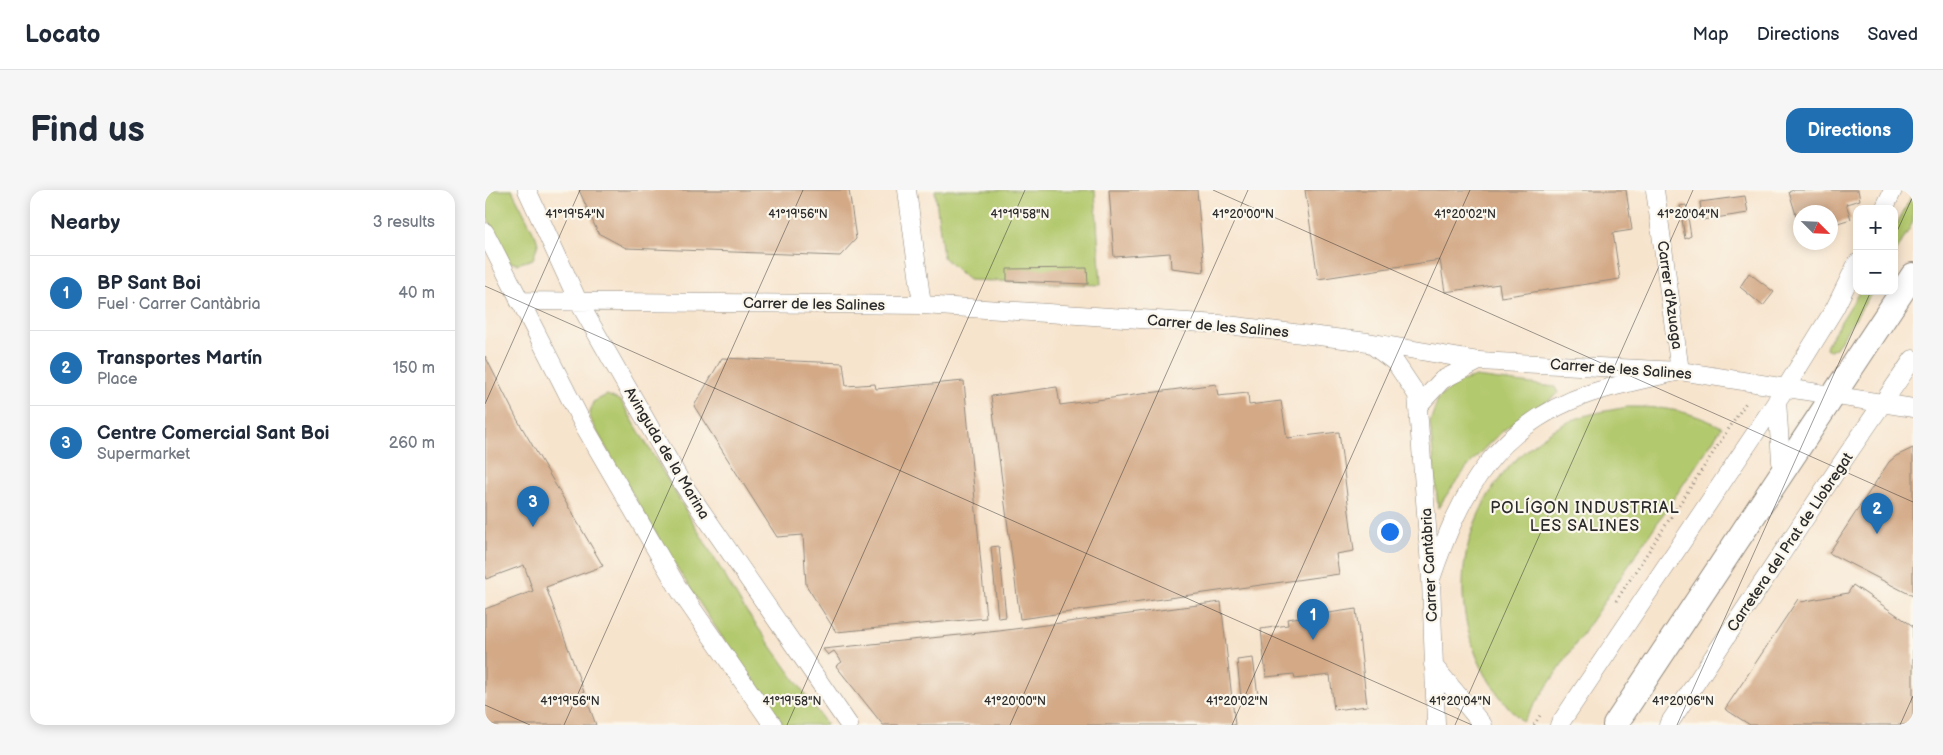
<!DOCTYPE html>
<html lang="en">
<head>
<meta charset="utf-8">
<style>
	body { margin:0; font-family:"Balsamiq Sans",sans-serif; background:#f6f6f7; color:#1f2937 }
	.controls { position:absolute; right:15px; top:15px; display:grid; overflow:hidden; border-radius:10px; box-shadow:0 2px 12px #0003 }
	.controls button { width:45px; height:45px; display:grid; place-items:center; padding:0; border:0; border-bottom:1px solid #e0e1e3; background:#fff; color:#1f2937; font:25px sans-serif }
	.compass { position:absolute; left:1308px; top:15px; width:45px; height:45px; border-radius:50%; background:#fff; box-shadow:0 2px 12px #0003; rotate:114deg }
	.you { position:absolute; left:904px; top:341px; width:18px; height:18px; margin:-12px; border:4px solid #fff; border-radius:50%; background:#1a73e8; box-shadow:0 0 0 8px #1a73e833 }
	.badge { display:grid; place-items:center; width:32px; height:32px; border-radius:50%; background:#1f6fb2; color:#fff; font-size:16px; font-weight:700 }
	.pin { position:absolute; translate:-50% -41px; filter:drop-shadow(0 1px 2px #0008) }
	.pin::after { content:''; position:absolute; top:26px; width:18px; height:15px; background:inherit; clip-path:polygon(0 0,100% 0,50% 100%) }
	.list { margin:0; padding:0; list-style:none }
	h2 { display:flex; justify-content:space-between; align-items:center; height:65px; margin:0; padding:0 20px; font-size:21px }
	h2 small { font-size:16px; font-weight:400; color:#747a83 }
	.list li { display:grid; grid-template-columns:32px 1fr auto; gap:15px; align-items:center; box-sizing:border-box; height:75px; padding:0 20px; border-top:1px solid #e0e1e3 }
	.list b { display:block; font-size:19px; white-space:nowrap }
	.list p { margin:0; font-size:16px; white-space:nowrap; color:#747a83 }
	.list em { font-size:16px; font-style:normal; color:#747a83 }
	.map { position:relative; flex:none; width:1428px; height:535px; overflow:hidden; border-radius:15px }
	header { display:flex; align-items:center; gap:30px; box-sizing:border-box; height:70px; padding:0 25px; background:#fff; border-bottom:1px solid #e0e1e3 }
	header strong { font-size:24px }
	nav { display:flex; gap:28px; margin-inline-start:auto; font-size:18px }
	.intro { display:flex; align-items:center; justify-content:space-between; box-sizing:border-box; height:120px; padding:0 30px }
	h1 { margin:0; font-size:35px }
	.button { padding:12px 22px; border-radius:15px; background:#1f6fb2; color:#fff; font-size:18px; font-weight:700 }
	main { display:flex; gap:30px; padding:0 30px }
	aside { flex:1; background:#fff; border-radius:15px; box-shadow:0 2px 12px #0003 }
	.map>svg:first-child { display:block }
</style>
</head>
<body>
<header>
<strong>Locato</strong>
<nav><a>Map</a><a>Directions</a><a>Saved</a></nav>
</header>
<div class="intro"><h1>Find us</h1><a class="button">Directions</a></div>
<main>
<aside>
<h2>Nearby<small>3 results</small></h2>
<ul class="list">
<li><span class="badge">1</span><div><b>BP Sant Boi</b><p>Fuel · Carrer Cantàbria</p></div><em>40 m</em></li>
<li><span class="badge">2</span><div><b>Transportes Martín</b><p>Place</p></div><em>150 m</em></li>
<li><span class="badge">3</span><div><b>Centre Comercial Sant Boi</b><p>Supermarket</p></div><em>260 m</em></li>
</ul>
</aside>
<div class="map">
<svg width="1428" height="535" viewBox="0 0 1428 535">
	<rect width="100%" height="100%" fill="#fbf7ec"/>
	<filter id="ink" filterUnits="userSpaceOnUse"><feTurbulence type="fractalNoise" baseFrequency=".02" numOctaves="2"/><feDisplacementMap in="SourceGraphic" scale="10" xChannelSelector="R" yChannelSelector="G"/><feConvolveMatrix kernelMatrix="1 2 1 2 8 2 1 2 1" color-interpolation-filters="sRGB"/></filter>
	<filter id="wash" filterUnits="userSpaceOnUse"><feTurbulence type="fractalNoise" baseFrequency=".0096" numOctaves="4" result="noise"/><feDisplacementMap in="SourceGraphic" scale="20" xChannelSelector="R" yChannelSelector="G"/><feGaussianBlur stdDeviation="1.12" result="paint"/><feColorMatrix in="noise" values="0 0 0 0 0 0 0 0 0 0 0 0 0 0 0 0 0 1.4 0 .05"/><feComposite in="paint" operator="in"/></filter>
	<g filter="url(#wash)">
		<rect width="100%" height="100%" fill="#f7e4cd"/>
		<path fill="#b3c96e" stroke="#6f7a4c" d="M 0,0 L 27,0 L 51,47 L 53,54 L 48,69 L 32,74 L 25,72 L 0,23 Z
			M 450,0 L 610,0 L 616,95 L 484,90 L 458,67 Z
			M 1428,3 L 1428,32 L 1409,66 L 1409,40 Z
			M 1375,101 L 1388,101 L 1351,158 L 1345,161 L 1341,158 L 1342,154 Z
			M 991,187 L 1070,197 L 1073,203 C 1061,214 1045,220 1032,230 C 1000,253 974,285 953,318 L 945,232 L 953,209 L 971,193 Z
			M 122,205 L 136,211 L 257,415 L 342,535 L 299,535 C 227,438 162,333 104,227 L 108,212 Z
			M 1143,217 C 1181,217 1202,220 1237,237 L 1038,532 C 943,444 964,297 1077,235 C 1097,224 1121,221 1143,217 Z"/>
		<g id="blocks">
			<path fill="#d3a986" d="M 94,0 L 364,0 L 371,49 L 355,66 L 141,58 L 113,43 Z
				M 624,0 L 712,0 L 719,82 L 686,78 L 685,63 L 629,67 Z
				M 820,0 L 1141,0 L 1147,40 L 1128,43 L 1135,89 L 1016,107 L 1014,94 L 960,102 L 955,70 L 833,89 Z
				M 1308,0 L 1373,0 L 1375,10 L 1361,14 L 1366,29 L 1346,35 L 1346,22 L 1316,22 L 1315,38 L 1304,2 Z
				M 1260,6 L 1263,23 L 1217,30 L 1215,12 Z
				M 1201,15 L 1206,46 L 1200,49 L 1195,16 Z
				M 602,78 L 603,94 L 522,91 L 522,79 Z
				M 1264,83 L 1289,102 L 1278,116 L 1255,97 Z
				M 0,166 L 32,229 L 118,376 L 61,397 L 111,535 L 0,535 L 0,419 L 48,401 L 39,375 L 1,389 L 0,387 Z
				M 237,168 L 358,173 L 361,196 L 390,194 L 391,199 L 479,191 L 501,428 L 351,442 L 321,395 L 318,345 L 292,347 L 209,216 Z
				M 731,194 L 733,206 L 763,203 L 764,215 L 796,211 L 802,248 L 854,242 L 869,361 L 851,364 L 854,384 L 535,429 L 506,206 L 572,197 L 575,215 Z
				M 1428,258 L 1428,406 L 1344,363 L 1404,272 L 1411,266 Z
				M 514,356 L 521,427 L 513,428 L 506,357 Z
				M 1368,395 L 1428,436 L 1428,535 L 1265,535 L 1240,519 L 1313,409 L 1316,412 L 1363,403 Z
				M 736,412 L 750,535 L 398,535 L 351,476 L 357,472 L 349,461 L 343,465 L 338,459 L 514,441 Z
				M 871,419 L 882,516 L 849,520 L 845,485 L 810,489 L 809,484 L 781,487 L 776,439 L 803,435 L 802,429 Z
				M 768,468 L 773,506 L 756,508 L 752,470 Z"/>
		</g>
	</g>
	<g filter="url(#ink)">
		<use href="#blocks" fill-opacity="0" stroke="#91887c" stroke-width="1"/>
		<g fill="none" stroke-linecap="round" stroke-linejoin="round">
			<g stroke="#91887c" stroke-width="19">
				<path id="street" d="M 42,0 L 93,111 L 195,290 L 364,535
					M 422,0 L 437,115
					M 1399,19 L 1408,0
					M 0,42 L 98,234 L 195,401 L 288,535
					M 34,111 L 437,115 L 734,134 L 883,152 L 994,171 L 1195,181 L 1428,218
					M 887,155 L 910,172 L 932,205 L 946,389 L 951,535
					M 1292,210 L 1297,286
					M 934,215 L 957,190 L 994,171
					M 946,389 C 976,300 1011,235 1106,203 C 1135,194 1166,188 1195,181 L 1170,0
					M 948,475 L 998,535
					M 1074,535 L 1300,199 L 1350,118 L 1372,73
					M 1183,535 L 1362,265 L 1428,169"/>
			</g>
			<g stroke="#91887c" stroke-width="26">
				<path id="secondary" d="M 1130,535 L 1428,85"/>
			</g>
			<path stroke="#91887c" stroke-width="3" stroke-dasharray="1 4" stroke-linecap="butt" d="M 1131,411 L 1262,211
				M 1049,535 L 1056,524"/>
			<use href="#street" stroke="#fff" stroke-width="18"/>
			<use href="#secondary" stroke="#fff" stroke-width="24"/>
		</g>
	</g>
	<path fill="none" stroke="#2b2b2b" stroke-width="1" stroke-opacity="0.45" d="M 728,0 L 1428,312M 1409,48 L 1428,6M 0,96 L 987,535M 0,214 L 95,0M 0,515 L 45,535M 79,535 L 318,0M 302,535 L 540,0M 525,535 L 763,0M 747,535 L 985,0M 970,535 L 1208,0M 1192,535 L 1386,101M 1415,535 L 1428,506"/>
	<g text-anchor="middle" stroke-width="4.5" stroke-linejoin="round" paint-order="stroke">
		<g font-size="15" fill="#2b2b2b" stroke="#fbf7ec">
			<text transform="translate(1185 105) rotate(82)" y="5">Carrer d'Azuaga</text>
			<text transform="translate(329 114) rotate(1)" y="5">Carrer de les Salines</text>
			<text transform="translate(733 136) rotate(5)" y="5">Carrer de les Salines</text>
			<text transform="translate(1136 179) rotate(4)" y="5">Carrer de les Salines</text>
			<text transform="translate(182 263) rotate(59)" y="5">Avinguda de la Marina</text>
			<text transform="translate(1305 352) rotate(-56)" y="5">Carretera del Prat de Llobregat</text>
			<text transform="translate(944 375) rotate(-93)" y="5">Carrer Cantàbria</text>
		</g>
		<g font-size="16" letter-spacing="1" fill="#2b2b2b" stroke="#fbf7ec">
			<text x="1100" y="323">POLÍGON INDUSTRIAL<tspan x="1100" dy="18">LES SALINES</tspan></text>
		</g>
	</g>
	<g font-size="12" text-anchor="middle" fill="#2b2b2b" stroke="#fbf7ec" stroke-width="4.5" stroke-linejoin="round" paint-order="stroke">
		<text x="90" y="28">41°19'54"N</text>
		<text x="313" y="28">41°19'56"N</text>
		<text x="535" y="28">41°19'58"N</text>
		<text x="758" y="28">41°20'00"N</text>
		<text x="980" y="28">41°20'02"N</text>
		<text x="1203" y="28">41°20'04"N</text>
		<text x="85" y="515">41°19'56"N</text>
		<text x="307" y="515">41°19'58"N</text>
		<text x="530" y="515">41°20'00"N</text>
		<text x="752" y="515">41°20'02"N</text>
		<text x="975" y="515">41°20'04"N</text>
		<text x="1198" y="515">41°20'06"N</text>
	</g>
</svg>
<div class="controls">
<button>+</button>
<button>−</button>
</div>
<svg class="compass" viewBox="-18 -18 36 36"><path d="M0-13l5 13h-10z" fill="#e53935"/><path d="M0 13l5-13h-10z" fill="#747a83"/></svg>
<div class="you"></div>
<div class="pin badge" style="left:828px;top:450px">1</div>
<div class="pin badge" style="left:1392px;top:344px">2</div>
<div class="pin badge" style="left:48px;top:337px">3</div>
</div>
</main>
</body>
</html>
